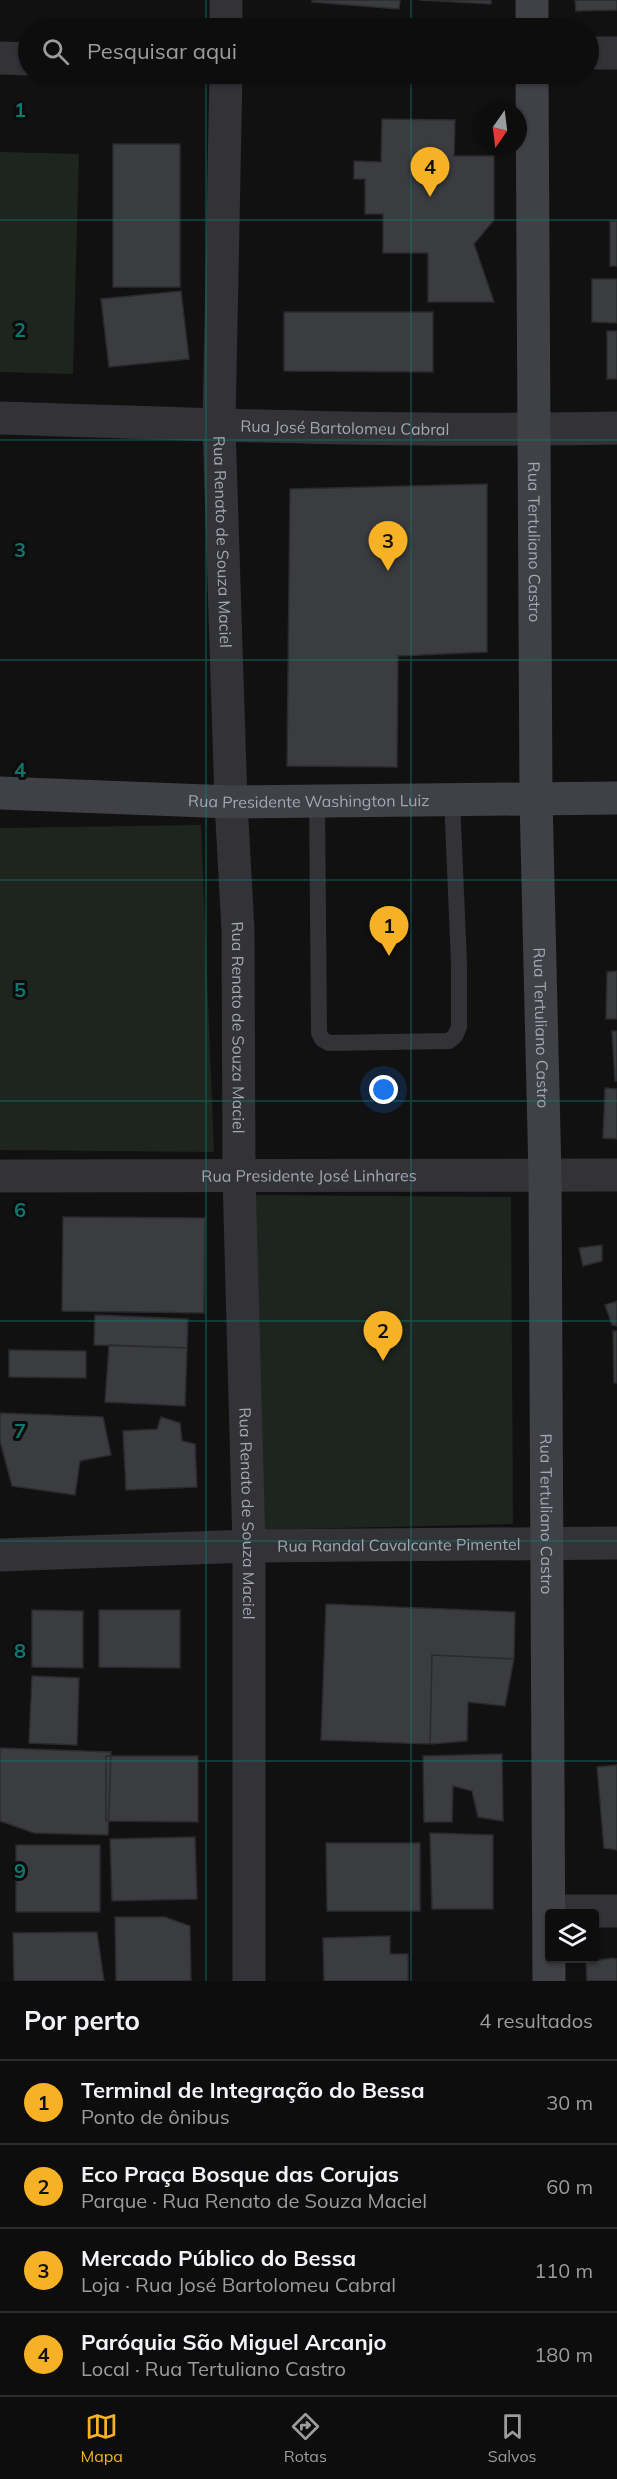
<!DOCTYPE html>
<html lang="pt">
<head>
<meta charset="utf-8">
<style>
	body { margin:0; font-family:Mulish,sans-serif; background:#1b1b1c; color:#f1f3f6 }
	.controls { position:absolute; right:18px; bottom:18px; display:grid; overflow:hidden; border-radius:6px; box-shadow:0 2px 4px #0004 }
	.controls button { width:54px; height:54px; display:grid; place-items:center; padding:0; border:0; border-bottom:2px solid #2d2d2e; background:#0d0d0e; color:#f1f3f6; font:30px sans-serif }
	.compass { position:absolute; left:473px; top:102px; width:54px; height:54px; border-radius:50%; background:#0d0d0e; box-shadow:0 2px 4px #0004; rotate:194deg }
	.you { position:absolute; left:384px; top:1090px; width:21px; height:21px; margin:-15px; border:4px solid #fff; border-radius:50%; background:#1a73e8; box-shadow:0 0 0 9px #1a73e833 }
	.badge { display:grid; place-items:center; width:39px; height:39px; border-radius:50%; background:#f6b124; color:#111; font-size:20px; font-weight:700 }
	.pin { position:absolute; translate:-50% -50px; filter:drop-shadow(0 2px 3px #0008) }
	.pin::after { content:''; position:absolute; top:32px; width:21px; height:18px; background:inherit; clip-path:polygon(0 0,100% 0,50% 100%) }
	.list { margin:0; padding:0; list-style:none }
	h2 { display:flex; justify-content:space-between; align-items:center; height:78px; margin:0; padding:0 24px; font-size:26px }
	h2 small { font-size:20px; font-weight:400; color:#9a9c9e }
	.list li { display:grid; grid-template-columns:39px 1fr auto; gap:18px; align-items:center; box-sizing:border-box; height:84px; padding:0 24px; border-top:2px solid #2d2d2e }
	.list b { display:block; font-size:22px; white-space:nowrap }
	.list p { margin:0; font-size:20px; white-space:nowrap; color:#9a9c9e }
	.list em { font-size:20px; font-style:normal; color:#9a9c9e }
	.icon { flex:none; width:33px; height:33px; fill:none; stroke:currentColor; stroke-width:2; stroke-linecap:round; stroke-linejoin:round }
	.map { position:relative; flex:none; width:617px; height:1981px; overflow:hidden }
	.search { position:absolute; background:#0d0d0e; box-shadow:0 2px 4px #0004; left:18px; right:18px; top:18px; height:66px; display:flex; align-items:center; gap:15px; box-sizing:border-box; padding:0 21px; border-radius:33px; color:#9a9c9e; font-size:22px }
	.sheet { height:414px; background:#0d0d0e }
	nav { display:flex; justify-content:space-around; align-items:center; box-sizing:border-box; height:84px; border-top:2px solid #2d2d2e; background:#0d0d0e; font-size:16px; color:#9a9c9e }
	nav a { display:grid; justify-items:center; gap:3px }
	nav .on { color:#f6b124 }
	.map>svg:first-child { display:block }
</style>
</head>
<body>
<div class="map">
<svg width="617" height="1981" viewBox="0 0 617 1981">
	<rect width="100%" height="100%" fill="#111112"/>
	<path fill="#1d251e" d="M 0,152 L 79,154 L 73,374 L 0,372 Z
		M 201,825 L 214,1152 L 0,1150 L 0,828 Z
		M 253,1195 L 511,1197 L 513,1524 L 256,1530 Z"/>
	<path fill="#3a3c3f" stroke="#2b2b2e" stroke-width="1.5" d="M 312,0 L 400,0 L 399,9 L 312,2 Z
		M 419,0 L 491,0 L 491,4 Z
		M 575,0 L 617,0 L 617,10 L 576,11 Z
		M 382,119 L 455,120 L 454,156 L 494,156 L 494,220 L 474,244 L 494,302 L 428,302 L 428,253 L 383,253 L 383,214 L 365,214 L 365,179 L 354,179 L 354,161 L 381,162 Z
		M 113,144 L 180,144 L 180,287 L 113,287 Z
		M 610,221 L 617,221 L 617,266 L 610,266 Z
		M 592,279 L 617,279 L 617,323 L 592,322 Z
		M 181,291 L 189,359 L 109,367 L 101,299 Z
		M 284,312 L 433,312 L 433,372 L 284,371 Z
		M 607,331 L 617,331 L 617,379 L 607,379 Z
		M 487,484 L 487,652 L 398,656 L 397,767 L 287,766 L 290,489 Z
		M 617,971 L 617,1019 L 606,1019 L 607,972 Z
		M 612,1031 L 617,1031 L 617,1081 L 615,1081 Z
		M 605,1088 L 617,1089 L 617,1139 L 603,1138 Z
		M 63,1217 L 205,1218 L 204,1313 L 62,1311 Z
		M 602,1245 L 602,1261 L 583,1266 L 579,1248 Z
		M 617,1301 L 617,1326 L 612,1325 L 605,1305 Z
		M 95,1315 L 188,1319 L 187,1348 L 94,1345 Z
		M 613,1331 L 617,1331 L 617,1383 L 614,1383 Z
		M 109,1345 L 187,1348 L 185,1406 L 105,1402 Z
		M 9,1350 L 86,1351 L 86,1378 L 9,1377 Z
		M 0,1413 L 103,1417 L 111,1455 L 80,1461 L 75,1495 L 12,1486 L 0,1441 Z
		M 161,1417 L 180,1423 L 182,1441 L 195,1444 L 197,1487 L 126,1490 L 123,1431 L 157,1429 Z
		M 326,1604 L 515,1612 L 514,1659 L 432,1655 L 430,1744 L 321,1740 Z
		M 32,1610 L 83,1611 L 83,1668 L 32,1667 Z
		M 99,1610 L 180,1610 L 180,1668 L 99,1667 Z
		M 432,1655 L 514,1659 L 505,1706 L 468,1702 L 467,1741 L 430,1744 Z
		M 32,1676 L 79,1678 L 77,1745 L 29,1743 Z
		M 0,1748 L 111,1752 L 108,1835 L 34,1833 L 0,1821 Z
		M 502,1754 L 503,1821 L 478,1817 L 472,1791 L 453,1786 L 452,1822 L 424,1822 L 423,1756 Z
		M 106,1756 L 198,1756 L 198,1822 L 106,1821 Z
		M 617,1765 L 617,1850 L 604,1848 L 597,1767 Z
		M 430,1833 L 493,1835 L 493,1909 L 432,1909 Z
		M 195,1837 L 197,1899 L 112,1901 L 110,1839 Z
		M 326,1843 L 420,1843 L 420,1911 L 327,1911 Z
		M 16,1845 L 100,1845 L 100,1912 L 16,1912 Z
		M 115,1917 L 165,1917 L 190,1926 L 191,1981 L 116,1981 Z
		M 97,1932 L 104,1981 L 14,1981 L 13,1933 Z
		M 390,1936 L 390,1954 L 408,1954 L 408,1981 L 324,1981 L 323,1938 Z
		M 613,1958 L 617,1959 L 617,1981 L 587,1981 L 586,1962 Z"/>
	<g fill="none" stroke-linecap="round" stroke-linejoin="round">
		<path stroke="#323237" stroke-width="16" d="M 317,800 L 319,1033 L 322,1039 L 329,1043 L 449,1041 L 455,1036 L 459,1027 L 459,963 L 452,800"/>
		<g stroke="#323237" stroke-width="33">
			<path d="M 226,0 L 226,28"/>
			<path d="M 588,53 L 617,53"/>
			<path d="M 0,58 L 28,59"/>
			<path id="s1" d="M 226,74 L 219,426 L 231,802 L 238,930 L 239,1176 L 249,1546 L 249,1981"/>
			<path id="s2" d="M 0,418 C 206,425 411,432 617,428"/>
			<path id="s3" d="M 0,1176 L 617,1175"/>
			<path id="s4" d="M 0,1555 L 249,1546 L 617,1543"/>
			<path d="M 549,1911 L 617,1911"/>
		</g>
		<g stroke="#3f4147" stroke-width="33">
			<path d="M 532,28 L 532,0"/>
			<path id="s5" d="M 532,74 L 536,798 L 545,1175 L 549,1981"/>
			<path id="s6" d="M 0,793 L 231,802 L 617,798"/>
		</g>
	</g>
	<path fill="none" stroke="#0f766e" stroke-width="1.5" stroke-opacity="0.55" d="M 206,0 L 206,28M 411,0 L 411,28M 206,74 L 206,1981M 411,74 L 411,1981M 0,220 L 617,220M 0,440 L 617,440M 0,660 L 617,660M 0,880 L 617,880M 0,1101 L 617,1101M 0,1321 L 617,1321M 0,1541 L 617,1541M 0,1761 L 617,1761"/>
	<g text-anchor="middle" stroke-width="6" stroke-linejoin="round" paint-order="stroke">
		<g font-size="16" fill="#a1a7b3" stroke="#0c0c0d">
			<text dy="6" stroke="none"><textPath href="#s2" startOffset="345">Rua José Bartolomeu Cabral</textPath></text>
			<text dy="6" stroke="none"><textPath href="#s1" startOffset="468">Rua Renato de Souza Maciel</textPath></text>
			<text dy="6" stroke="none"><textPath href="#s5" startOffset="468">Rua Tertuliano Castro</textPath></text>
			<text dy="6" stroke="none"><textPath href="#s6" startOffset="309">Rua Presidente Washington Luiz</textPath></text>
			<text dy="6" stroke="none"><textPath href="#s1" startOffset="954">Rua Renato de Souza Maciel</textPath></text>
			<text dy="6" stroke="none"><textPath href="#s5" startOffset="954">Rua Tertuliano Castro</textPath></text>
			<text dy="6" stroke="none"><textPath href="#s3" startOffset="309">Rua Presidente José Linhares</textPath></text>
			<text dy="6" stroke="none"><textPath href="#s1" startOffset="1440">Rua Renato de Souza Maciel</textPath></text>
			<text dy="6" stroke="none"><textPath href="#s5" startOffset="1440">Rua Tertuliano Castro</textPath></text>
			<text dy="6" stroke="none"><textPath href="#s4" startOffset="399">Rua Randal Cavalcante Pimentel</textPath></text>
		</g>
	</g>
	<g font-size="20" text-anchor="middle" font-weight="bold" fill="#0f766e" stroke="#0c0c0d" stroke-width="6" stroke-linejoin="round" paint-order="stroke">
		<text x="20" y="117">1</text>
		<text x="20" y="337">2</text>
		<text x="20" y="557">3</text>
		<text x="20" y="777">4</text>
		<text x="20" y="997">5</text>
		<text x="20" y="1217">6</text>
		<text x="20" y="1438">7</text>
		<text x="20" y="1658">8</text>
		<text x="20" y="1878">9</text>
	</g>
</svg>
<div class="controls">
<button><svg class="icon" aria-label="layers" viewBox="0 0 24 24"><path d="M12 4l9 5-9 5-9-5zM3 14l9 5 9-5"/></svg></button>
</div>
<svg class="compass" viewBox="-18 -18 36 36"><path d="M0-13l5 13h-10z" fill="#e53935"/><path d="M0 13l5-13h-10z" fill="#9a9c9e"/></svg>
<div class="you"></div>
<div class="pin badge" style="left:389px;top:956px">1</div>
<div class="pin badge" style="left:383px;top:1361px">2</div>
<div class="pin badge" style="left:388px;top:571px">3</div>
<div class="pin badge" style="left:430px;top:197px">4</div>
<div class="search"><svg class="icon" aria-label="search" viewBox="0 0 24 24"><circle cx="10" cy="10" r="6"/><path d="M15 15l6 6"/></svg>Pesquisar aqui</div>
</div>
<section class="sheet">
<h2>Por perto<small>4 resultados</small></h2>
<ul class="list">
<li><span class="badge">1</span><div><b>Terminal de Integração do Bessa</b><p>Ponto de ônibus</p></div><em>30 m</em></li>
<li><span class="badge">2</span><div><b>Eco Praça Bosque das Corujas</b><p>Parque · Rua Renato de Souza Maciel</p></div><em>60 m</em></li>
<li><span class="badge">3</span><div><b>Mercado Público do Bessa</b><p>Loja · Rua José Bartolomeu Cabral</p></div><em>110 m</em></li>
<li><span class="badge">4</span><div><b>Paróquia São Miguel Arcanjo</b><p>Local · Rua Tertuliano Castro</p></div><em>180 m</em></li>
</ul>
</section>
<nav>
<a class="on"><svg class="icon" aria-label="map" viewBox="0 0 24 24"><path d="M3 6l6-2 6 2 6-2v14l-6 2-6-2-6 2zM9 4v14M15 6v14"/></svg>Mapa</a>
<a><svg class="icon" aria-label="directions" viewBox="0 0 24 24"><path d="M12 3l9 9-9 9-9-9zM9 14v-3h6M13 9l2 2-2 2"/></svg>Rotas</a>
<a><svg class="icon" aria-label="saved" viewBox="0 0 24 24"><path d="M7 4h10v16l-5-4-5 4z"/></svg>Salvos</a>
</nav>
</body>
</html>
